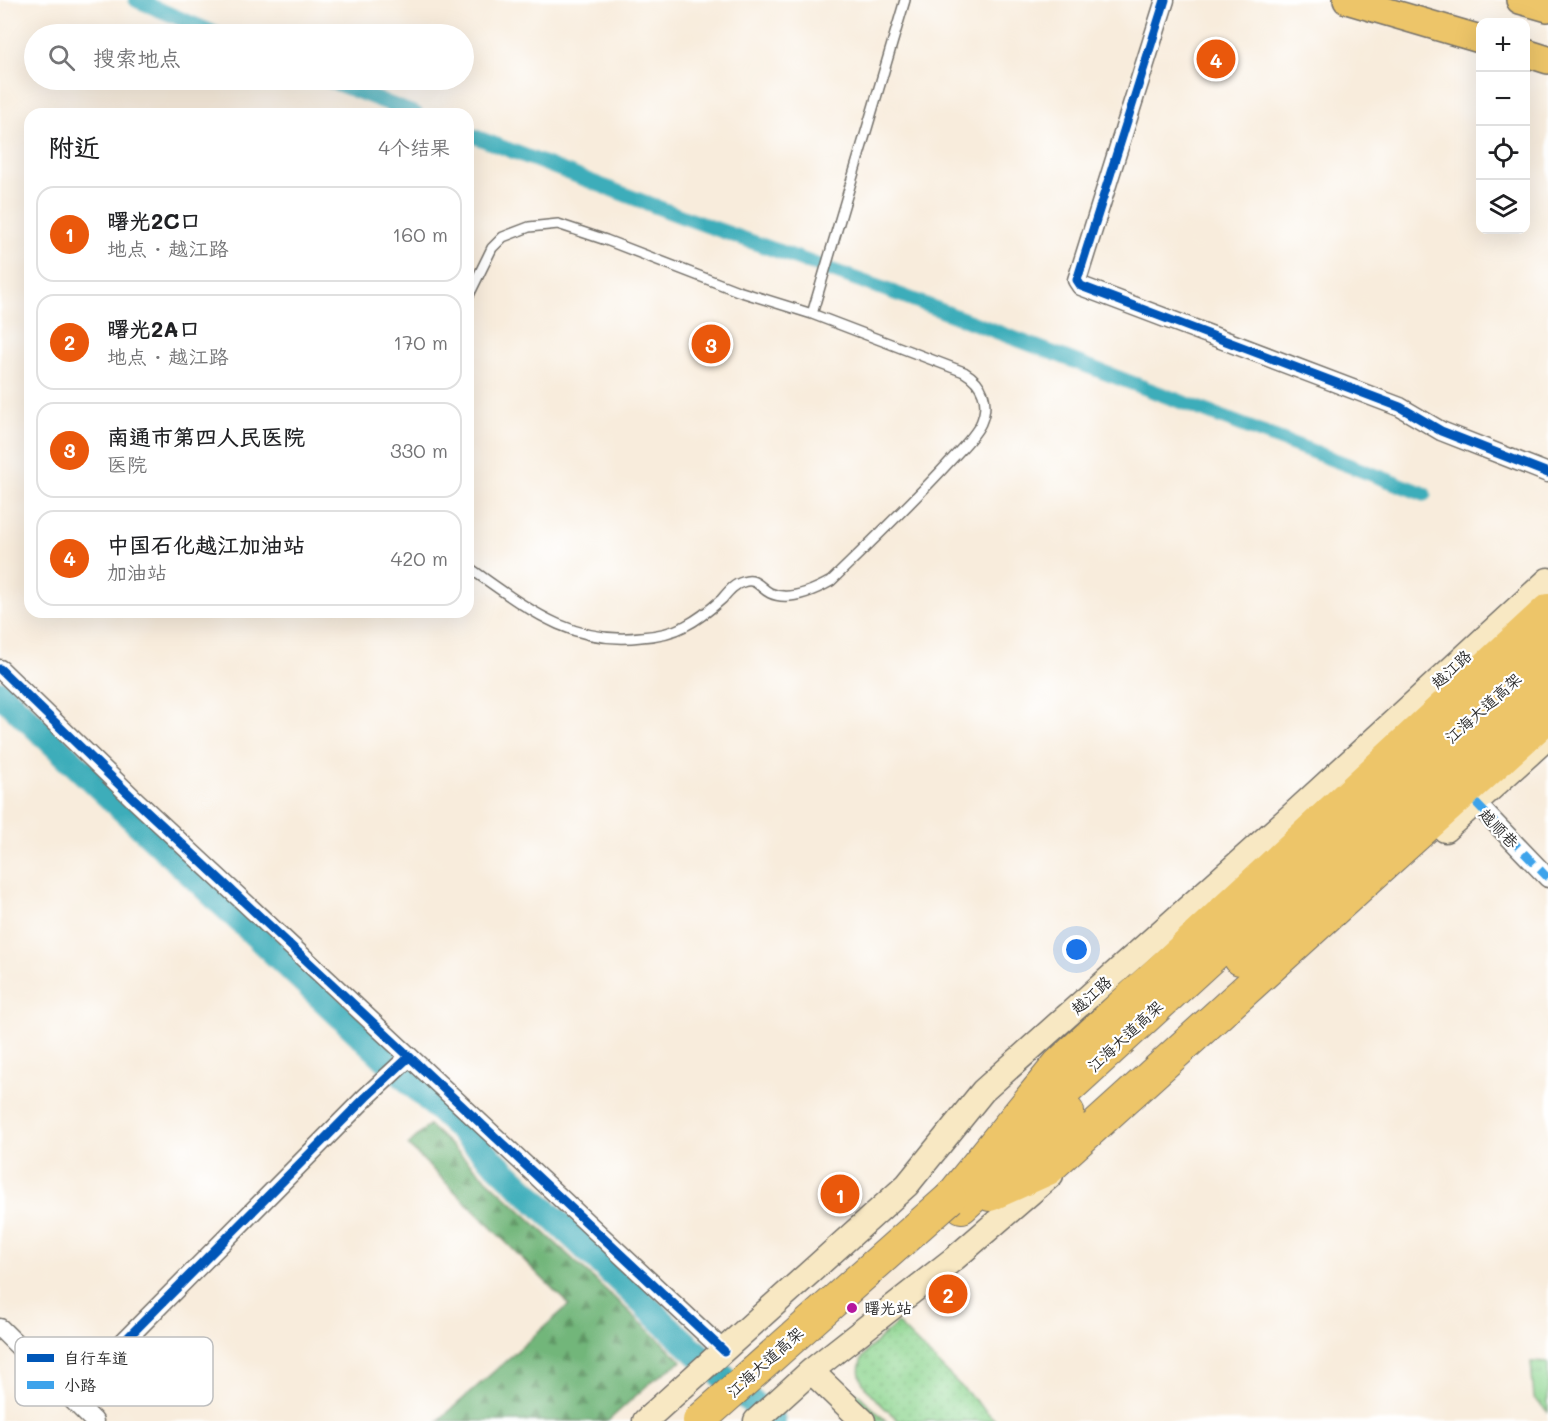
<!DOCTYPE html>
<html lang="zh">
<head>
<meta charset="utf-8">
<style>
	body { margin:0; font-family:Mali,"LXGW WenKai TC",sans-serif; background:#f2f2f2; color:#202124 }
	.controls { position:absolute; right:18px; top:18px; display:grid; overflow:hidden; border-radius:12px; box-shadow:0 6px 24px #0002 }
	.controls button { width:54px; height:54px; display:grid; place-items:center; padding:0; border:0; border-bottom:2px solid #e0e0e0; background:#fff; color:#202124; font:30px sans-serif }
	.you { position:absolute; left:1077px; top:950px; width:21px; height:21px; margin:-15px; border:4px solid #fff; border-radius:50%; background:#1a73e8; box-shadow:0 0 0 9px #1a73e833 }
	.badge { display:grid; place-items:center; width:39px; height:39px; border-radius:50%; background:#ea580c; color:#fff; font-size:20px; font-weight:700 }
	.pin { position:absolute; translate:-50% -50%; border:3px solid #fff; box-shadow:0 2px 6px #0006 }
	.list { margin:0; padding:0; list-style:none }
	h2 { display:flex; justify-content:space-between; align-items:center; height:78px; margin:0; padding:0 24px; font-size:26px }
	h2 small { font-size:20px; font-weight:400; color:#757577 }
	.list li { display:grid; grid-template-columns:39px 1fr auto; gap:18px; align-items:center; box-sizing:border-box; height:96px; margin:0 12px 12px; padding:0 12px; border:2px solid #e0e0e0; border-radius:18px }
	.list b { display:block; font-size:22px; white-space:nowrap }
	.list p { margin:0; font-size:20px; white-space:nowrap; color:#757577 }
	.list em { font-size:20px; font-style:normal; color:#757577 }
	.icon { flex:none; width:33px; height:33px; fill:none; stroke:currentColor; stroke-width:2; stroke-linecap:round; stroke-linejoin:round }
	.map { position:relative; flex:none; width:1548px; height:1421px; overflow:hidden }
	.search { position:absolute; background:#fff; box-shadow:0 6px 24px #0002; left:24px; top:24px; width:450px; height:66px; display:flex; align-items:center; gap:15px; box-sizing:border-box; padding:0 21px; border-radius:33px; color:#757577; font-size:22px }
	.panel { position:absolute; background:#fff; box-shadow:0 6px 24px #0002; left:24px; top:108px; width:450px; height:510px; border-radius:18px }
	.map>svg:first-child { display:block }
</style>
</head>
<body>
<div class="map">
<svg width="1548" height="1421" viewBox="0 0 1548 1421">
	<defs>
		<pattern id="grass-dots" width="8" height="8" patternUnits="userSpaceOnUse" patternTransform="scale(1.5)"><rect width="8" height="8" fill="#8ed590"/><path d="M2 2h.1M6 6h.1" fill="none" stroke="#7bb77c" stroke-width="1.8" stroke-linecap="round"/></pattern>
		<pattern id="forest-firs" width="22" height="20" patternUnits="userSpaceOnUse" patternTransform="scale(1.5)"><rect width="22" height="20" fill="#72b67a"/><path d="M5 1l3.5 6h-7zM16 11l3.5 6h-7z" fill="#5e9464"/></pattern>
		<pattern id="park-tufts" width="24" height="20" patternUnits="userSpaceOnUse" patternTransform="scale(1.5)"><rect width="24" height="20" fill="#8ed590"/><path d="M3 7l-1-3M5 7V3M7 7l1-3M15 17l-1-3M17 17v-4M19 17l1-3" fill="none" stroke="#7bb77c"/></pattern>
	</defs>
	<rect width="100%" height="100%" fill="#fff"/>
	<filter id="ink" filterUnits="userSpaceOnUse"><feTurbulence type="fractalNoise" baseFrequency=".0167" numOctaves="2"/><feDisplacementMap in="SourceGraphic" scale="12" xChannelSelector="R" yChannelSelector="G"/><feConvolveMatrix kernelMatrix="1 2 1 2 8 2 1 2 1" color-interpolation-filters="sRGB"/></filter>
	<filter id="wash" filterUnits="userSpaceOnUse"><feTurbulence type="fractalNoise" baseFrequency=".008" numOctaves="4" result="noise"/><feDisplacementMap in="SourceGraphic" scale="24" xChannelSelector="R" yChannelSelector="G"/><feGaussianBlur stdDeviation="1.35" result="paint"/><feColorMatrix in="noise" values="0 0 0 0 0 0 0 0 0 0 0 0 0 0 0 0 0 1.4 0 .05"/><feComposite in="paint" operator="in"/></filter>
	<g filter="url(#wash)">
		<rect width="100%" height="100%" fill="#f8ecdc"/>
		<path fill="url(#grass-dots)" stroke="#5c805e" stroke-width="1.5" d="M 897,1323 L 996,1421 L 899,1421 C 882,1404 844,1380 866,1353 C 874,1342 887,1333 897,1323 Z
			M 854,1392 L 857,1393 L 886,1421 L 875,1421 L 852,1398 L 851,1395 Z"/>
		<path fill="url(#forest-firs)" stroke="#4e7052" stroke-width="1.5" d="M 429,1125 L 682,1361 L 652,1381 L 608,1421 L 438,1421 L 569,1305 L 408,1145 Z"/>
		<path fill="url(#park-tufts)" stroke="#5c805e" stroke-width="1.5" d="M 1531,1362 L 1548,1363 L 1548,1412 L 1534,1398 Z"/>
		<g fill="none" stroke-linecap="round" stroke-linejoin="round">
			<path stroke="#3eadba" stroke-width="15" d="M 136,0 L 217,34
				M 327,80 L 416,114
				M 468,134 L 683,217 L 903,296 L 1424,494"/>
			<path stroke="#3eadba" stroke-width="26" d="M 0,693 L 679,1337 L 773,1421"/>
		</g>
	</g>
	<g filter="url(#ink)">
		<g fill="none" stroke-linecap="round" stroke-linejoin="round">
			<g stroke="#736f69" stroke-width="12">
				<path id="lane" d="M 468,297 L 492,248 L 503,237 L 529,227 L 558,224 L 606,240 L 738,291 L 812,314 L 964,372 C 983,383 990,402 981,423 C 975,436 962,448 952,459 C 914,501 872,541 831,581 C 815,590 789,602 770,593 C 760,588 756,577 743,582 C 734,584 728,592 722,599 C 711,609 699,619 685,626 C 672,633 656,636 641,637 C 570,646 523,605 468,567
					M 812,314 L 905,0"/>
			</g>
			<g stroke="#736f69" stroke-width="21">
				<path id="street" d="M 1165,0 L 1079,274 L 1077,280 L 1081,286 L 1400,407 L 1441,431 L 1548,473
					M 0,669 L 134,799 L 724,1351
					M 1476,803 L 1548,878
					M 0,1328 L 94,1421
					M 69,1397 L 366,1097 L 409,1057"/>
			</g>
			<g stroke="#736f69" stroke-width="27">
				<path id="secondary" d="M 1445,830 L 1548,737
					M 811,1371 L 863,1421
					M 645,1421 L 907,1185 L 983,1091 L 1292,815 L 1548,580
					M 756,1421 L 811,1371 L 955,1258 L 1051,1175"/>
			</g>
			<g stroke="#736f69" stroke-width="30">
				<path id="primary" d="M 1347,0 L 1480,39
					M 1520,0 L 1548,8
					M 1526,53 L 1548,60"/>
			</g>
			<g stroke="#736f69" stroke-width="34">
				<path id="highway" d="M 1240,959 L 1548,678
					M 1034,1120 L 1548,648
					M 990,1195 L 1048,1169 L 1548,716
					M 950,1198 L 1058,1065 L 1548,610
					M 962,1207 L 1068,1112"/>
			</g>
			<use href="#lane" stroke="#fff" stroke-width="9"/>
			<use href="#street" stroke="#fff" stroke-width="18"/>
			<use href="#secondary" stroke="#f8e8c3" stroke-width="24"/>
			<use href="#primary" stroke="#edc569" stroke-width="27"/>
			<use href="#highway" stroke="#edc569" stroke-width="32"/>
			<g stroke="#736f69" stroke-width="34" stroke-linecap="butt">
				<path id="highway-bridge" d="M 699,1421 L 950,1198"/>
			</g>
			<use href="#highway-bridge" stroke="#edc569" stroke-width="32"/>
			<path stroke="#3ea3eb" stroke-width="8" stroke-dasharray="15 8" stroke-linecap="butt" d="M 1476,803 L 1548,878"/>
			<g stroke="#fff" stroke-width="13">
				<path id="cycleway" d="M 1165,0 L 1079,274 L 1077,280 L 1081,286 L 1400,407 L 1441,431 L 1548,473
					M 0,669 L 134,799 L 724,1351
					M 69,1397 L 366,1097 L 409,1057"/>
			</g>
			<use href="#cycleway" stroke="#0057b8" stroke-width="9"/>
		</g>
	</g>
	<circle fill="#b5179e" stroke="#fff" stroke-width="2" cx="852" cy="1308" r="6"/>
	<g text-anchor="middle" stroke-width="4.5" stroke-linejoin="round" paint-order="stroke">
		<g font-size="16" fill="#2b2b2b" stroke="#fff">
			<text transform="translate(1451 669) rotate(-43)" y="6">越江路</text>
			<text transform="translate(1483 708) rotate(-42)" y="6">江海大道高架</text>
			<text transform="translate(1499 828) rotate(46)" y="6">越顺巷</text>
			<text transform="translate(1091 995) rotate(-42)" y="6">越江路</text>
			<text transform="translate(1125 1036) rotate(-43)" y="6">江海大道高架</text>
			<text transform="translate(765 1362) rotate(-42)" y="6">江海大道高架</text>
		</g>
		<g font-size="16" fill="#2b2b2b" stroke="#fff" text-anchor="start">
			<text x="864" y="1314">曙光站</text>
		</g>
	</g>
	<rect x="15" y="1337" width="198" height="69" rx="9" fill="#fff" stroke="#bfbfbf" stroke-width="1.5"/>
	<rect x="27" y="1354" width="27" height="8" fill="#0057b8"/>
	<rect x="27" y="1381" width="27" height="8" fill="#3ea3eb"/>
	<g font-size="16" fill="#2b2b2b">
		<text x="64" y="1364">自行车道</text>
		<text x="64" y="1391">小路</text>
	</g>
</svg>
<div class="controls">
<button>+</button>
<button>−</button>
<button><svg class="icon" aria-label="locate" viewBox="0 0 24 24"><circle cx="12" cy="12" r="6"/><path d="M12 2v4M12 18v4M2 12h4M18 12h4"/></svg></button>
<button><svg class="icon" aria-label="layers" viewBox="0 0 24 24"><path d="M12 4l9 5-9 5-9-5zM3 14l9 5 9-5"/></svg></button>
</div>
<div class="you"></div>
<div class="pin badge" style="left:840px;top:1194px">1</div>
<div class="pin badge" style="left:948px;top:1294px">2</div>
<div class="pin badge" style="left:711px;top:344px">3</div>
<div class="pin badge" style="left:1216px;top:59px">4</div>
<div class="search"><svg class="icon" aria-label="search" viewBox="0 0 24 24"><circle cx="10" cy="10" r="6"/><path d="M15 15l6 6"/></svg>搜索地点</div>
<section class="panel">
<h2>附近<small>4个结果</small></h2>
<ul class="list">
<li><span class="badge">1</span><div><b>曙光2C口</b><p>地点 · 越江路</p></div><em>160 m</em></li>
<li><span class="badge">2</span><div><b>曙光2A口</b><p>地点 · 越江路</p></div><em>170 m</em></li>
<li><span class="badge">3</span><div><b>南通市第四人民医院</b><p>医院</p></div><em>330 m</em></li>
<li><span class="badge">4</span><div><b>中国石化越江加油站</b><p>加油站</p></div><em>420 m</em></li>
</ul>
</section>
</div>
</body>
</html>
